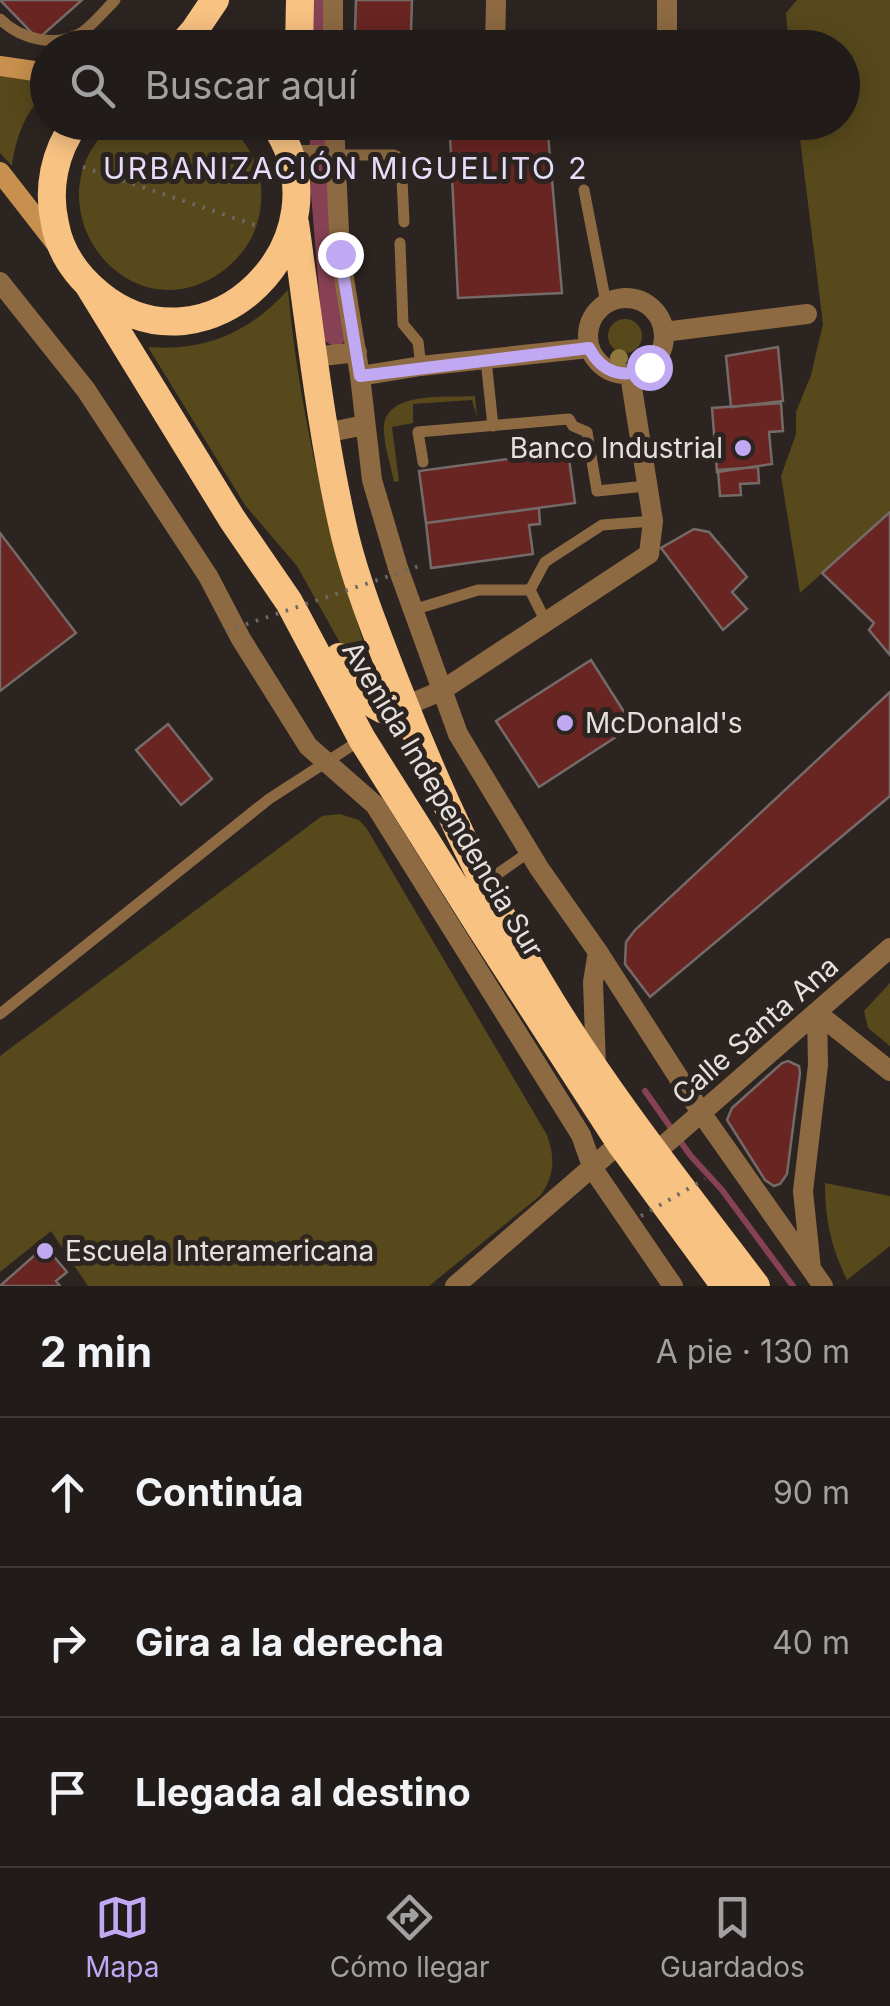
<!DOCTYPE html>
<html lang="es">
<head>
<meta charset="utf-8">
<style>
	body { margin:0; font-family:Inter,sans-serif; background:#2d2826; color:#f1f3f6 }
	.stop { position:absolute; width:30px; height:30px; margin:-22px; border:8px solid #c1a8f3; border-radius:50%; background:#fff }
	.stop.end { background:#c1a8f3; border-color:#fff; box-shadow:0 2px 10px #0008 }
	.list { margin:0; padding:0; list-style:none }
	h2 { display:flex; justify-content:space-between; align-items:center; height:130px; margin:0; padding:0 40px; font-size:42px }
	h2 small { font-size:32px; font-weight:400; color:#a2a1a2 }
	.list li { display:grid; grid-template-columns:65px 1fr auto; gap:30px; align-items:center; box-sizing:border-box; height:150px; padding:0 40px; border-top:2px solid #3e3938 }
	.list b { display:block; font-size:38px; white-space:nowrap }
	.list em { font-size:32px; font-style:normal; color:#a2a1a2 }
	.icon { flex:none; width:55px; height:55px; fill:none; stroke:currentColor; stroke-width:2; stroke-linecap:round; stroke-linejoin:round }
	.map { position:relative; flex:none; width:890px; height:1286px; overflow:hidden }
	.search { position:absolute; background:#211b19; box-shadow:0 5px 25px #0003; left:30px; right:30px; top:30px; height:110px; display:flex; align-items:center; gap:25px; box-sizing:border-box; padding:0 35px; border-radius:55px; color:#a2a1a2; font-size:38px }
	.sheet { height:580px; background:#211b19 }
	nav { display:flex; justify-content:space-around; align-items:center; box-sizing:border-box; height:140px; border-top:2px solid #3e3938; background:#211b19; font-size:28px; color:#a2a1a2 }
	nav a { display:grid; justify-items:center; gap:5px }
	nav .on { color:#c1a8f3 }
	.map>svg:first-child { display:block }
</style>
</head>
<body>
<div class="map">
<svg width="890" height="1286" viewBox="0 0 890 1286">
	<rect width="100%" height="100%" fill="#2c2421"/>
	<path fill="#58491c" d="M 797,0 L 890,0 L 890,512 L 800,593 L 781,476 L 796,434 L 796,412 L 811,375 L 823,324 L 798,123 L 842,122 L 842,48 L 789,47 L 786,13 Z
		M 0,75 L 47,80 L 47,92 C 26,109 15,139 12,166 L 0,153 Z
		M 226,123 C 252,145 266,176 260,211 C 256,237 241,258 220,273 C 125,338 24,201 114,123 Z
		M 288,290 C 300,425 334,553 376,682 L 375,689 L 358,675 L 297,566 L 245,505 L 148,347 C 205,352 250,332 288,290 Z
		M608 336a17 17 0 1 1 34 0a17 17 0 1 1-34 0Z
		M 475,396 L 477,417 L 472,400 L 413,404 L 413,423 L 392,427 L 399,481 L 394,482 C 391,465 383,444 384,426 C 387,390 450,398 475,396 Z
		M 340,814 L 359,820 L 367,829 L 547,1135 C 555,1158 555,1174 541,1195 L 429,1286 L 88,1286 L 51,1231 L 0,1272 L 0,1056 L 322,816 Z
		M 890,983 L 890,1046 L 868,1028 L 864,1011 Z
		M 825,1183 L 890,1196 L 890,1246 L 847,1280 C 831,1247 825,1220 825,1183 Z"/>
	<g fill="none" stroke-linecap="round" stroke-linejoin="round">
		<path stroke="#874154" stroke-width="6" d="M 645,1091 L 690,1155 L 722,1190 L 793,1286"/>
		<path stroke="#874154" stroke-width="25" d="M 321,0 L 322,48
			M 322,122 L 323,187 L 335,333"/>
	</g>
	<path fill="#692522" stroke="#746b69" stroke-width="2.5" d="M 0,0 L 82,0 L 38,39 Z
		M 356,0 L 412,0 L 411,32 L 355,31 Z
		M 548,134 L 562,293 L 458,298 L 450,136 Z
		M 778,347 L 783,401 L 731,407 L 726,356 Z
		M 781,403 L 783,431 L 769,432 L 772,464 L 717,472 L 712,408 Z
		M 568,451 L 575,503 L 426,523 L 419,471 Z
		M 758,467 L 759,483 L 740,484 L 741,495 L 720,496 L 718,470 Z
		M 539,508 L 540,524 L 529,525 L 533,554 L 431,568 L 426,523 Z
		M 890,512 L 890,655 L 869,630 L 874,623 L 822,573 Z
		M 694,529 L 709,532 L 747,577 L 732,592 L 747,609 L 723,630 L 661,548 Z
		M 0,533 L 76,633 L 0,691 Z
		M 591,660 L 633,726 L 539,787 L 496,721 Z
		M 890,692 L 890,796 L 650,997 L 625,964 L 626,942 L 635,930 Z
		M 168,724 L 212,779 L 181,805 L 136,750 Z
		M 788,1061 L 799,1066 L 800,1073 L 787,1174 L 780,1184 L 774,1186 L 765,1180 L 727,1120 L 732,1108 L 782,1063 Z
		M 45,1246 L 67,1272 L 56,1281 L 60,1286 L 0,1286 Z"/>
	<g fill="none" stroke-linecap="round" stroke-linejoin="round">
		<path stroke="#6f6866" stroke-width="4" stroke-dasharray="2.5 8" stroke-linecap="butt" d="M 83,167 L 261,227"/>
		<path stroke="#8d6a42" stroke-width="11" d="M 0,19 C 20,39 55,48 81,33 C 93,25 105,10 115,0
			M 335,155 L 394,155 L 401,158 L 404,222
			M 584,190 L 606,303
			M 400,243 L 403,324 L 418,342 L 421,366
			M 486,360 L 493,426
			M 423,462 L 418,432 L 569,419 L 573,426 L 587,432 L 597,491 L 646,486
			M 413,610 L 478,590 L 530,590
			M 546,622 L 530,590 L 545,562 L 602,525 L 653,521
			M 486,882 L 529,852
			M 0,1014 L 269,799 L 362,739"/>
		<path stroke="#8d6a42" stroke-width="20" d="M 333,0 L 333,48
			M 667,0 L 667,48
			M 495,48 L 496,0
			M 334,122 L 340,254 L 360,376 L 372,480 L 398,568 L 458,734 L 539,868 L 598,952 L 702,1114 L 823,1286
			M 667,122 L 667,128
			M 494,123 L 494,122
			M 298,155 L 335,155
			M 0,282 L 86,390 L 208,576 L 241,639 L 308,746 L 375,805 L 581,1135 L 593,1169 L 673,1286
			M588 336a38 38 0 1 1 76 0a38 38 0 1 1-76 0Z
			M 664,332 L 807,314
			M 314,357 L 357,352
			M 360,376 L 421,366 L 589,348
			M 325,433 L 365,425
			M 405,706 L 441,691 L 649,554 L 653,521 L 630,375
			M 817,1013 L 890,1071
			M 596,1067 L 593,982 L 598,952
			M 655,1153 L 890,948
			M 811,1269 L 803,1191 L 818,1065 L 817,1013
			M 455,1286 L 620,1143"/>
		<path stroke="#c8904e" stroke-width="20" d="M 0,66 L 48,73
			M 0,172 L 57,245"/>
		<path stroke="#f8c282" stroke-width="28" d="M 179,48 L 194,31 L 215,0
			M 299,48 L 300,0
			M 76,122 C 54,152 47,189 55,224 C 60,252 77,276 99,294 C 208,383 354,238 273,122
			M 295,223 C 310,328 321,434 345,536 C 358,588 378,637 397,686 C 437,789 484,891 541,985 C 604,1091 682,1188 756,1286
			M 89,286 L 232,519 L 289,602 L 362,739 L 481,928 L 620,1143 L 725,1286
			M 339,657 C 352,679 363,705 390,712 L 405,706"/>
		<path stroke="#6f6866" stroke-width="4" stroke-dasharray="2.5 8" stroke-linecap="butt" d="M 226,631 L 422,565
			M 641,1216 L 705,1179"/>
	</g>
	<circle fill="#8e783e" cx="619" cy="358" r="9"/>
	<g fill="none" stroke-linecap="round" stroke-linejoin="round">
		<path stroke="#c1a8f3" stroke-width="12" d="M 340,254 L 360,376 L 589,348 C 602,373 624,380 649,367"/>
	</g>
	<g fill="#c1a8f3" stroke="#2c2421" stroke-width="4">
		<circle cx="743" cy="448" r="10"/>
		<circle cx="565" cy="723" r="10"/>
		<circle cx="45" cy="1251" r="10"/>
	</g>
	<g text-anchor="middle" stroke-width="10" stroke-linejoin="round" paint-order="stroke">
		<g font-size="28" fill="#e5e0de" stroke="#2c2421" text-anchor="start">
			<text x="723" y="458" text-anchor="end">Banco Industrial</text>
			<text x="585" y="733">McDonald's</text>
			<text x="65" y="1261">Escuela Interamericana</text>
		</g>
		<g font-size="28" fill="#e5e0de" stroke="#2c2421">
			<text transform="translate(443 799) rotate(59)" y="10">Avenida Independencia Sur</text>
			<text transform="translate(755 1030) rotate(-41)" y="10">Calle Santa Ana</text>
		</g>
		<g font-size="30" letter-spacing="2.5" fill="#e6defb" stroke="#2c2421">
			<text x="346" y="179">URBANIZACIÓN MIGUELITO 2</text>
		</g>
	</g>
</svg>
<div class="stop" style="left:649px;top:367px"></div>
<div class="stop end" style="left:340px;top:254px"></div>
<div class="search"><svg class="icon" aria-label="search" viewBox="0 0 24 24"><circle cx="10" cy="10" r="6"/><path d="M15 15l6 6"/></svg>Buscar aquí</div>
</div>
<section class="sheet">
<h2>2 min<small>A pie · 130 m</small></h2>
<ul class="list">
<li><svg class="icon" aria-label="ahead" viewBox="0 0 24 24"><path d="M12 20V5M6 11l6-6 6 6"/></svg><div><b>Continúa</b></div><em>90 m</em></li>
<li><svg class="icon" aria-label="right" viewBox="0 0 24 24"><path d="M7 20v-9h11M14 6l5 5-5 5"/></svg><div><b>Gira a la derecha</b></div><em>40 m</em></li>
<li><svg class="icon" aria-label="arrive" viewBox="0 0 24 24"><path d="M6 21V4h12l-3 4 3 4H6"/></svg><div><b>Llegada al destino</b></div></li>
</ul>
</section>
<nav>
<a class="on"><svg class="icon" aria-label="map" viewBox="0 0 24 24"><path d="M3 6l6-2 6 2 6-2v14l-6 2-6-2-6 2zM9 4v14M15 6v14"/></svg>Mapa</a>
<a><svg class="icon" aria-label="directions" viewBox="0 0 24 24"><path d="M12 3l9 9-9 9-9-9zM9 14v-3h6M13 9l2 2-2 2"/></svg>Cómo llegar</a>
<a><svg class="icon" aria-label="saved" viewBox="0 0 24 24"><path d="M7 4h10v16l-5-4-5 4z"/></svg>Guardados</a>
</nav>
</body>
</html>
